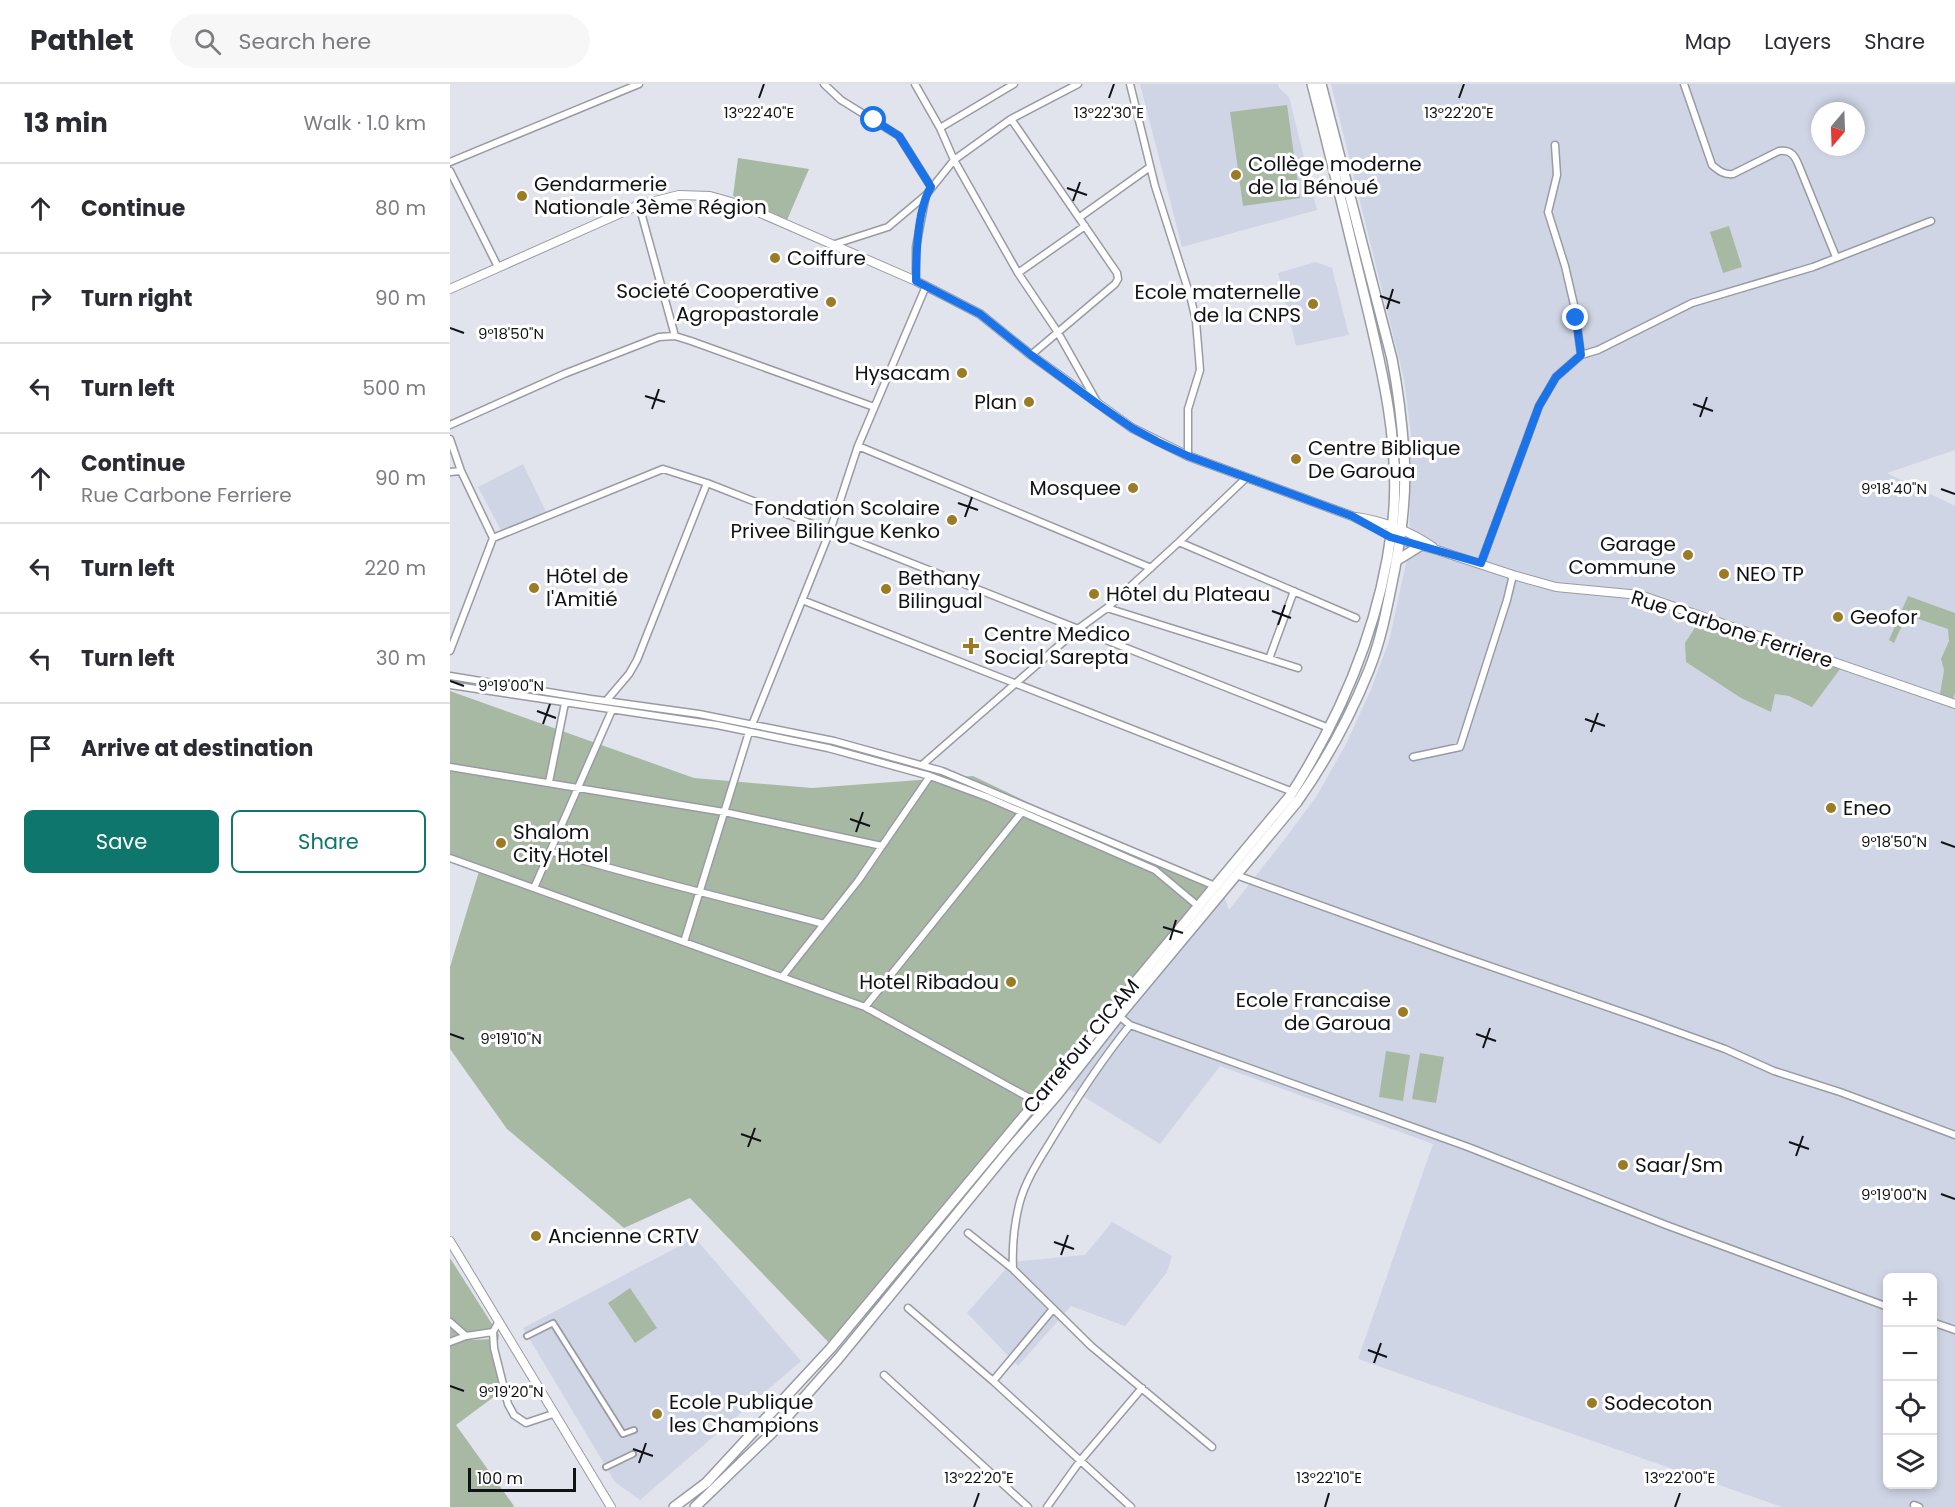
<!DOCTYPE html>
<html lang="en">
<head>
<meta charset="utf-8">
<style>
	body { margin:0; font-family:Poppins,sans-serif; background:#f7f7f7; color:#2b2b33 }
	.controls { position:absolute; right:18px; bottom:18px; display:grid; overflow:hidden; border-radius:9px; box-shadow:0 3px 9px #0003 }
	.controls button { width:54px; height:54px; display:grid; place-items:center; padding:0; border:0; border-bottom:2px solid #e1e1e2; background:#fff; color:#2b2b33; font:30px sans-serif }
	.compass { position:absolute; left:1361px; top:18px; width:54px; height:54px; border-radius:50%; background:#fff; box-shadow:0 3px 9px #0003; rotate:199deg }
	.scale { position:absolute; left:18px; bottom:15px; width:108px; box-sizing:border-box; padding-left:6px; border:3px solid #111215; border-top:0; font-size:16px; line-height:21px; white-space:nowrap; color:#111215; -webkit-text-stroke:4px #fff; paint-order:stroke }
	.stop { position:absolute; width:18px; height:18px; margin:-14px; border:4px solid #1a73e8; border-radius:50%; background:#fff }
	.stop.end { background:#1a73e8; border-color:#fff; box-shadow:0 2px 6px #0008 }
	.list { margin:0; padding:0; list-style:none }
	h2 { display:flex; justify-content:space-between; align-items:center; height:78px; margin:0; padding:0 24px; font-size:26px }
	h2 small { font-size:20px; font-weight:400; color:#7c7c81 }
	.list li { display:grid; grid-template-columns:39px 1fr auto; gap:18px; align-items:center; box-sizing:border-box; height:90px; padding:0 24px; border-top:2px solid #e1e1e2 }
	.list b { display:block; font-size:22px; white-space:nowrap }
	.list p { margin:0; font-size:20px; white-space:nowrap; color:#7c7c81 }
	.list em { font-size:20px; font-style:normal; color:#7c7c81 }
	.actions { display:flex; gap:12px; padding:18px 24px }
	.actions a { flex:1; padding:14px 0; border:2px solid #0f766e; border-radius:9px; text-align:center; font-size:21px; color:#0f766e }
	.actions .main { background:#0f766e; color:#fff }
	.icon { flex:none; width:33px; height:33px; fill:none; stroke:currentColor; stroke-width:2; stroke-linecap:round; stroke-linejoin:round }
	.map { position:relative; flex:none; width:1505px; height:1423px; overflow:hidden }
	header { display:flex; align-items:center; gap:36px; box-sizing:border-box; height:84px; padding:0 30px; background:#fff; border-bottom:2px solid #e1e1e2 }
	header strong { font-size:28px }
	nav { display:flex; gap:33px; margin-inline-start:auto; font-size:21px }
	.search { width:420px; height:54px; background:#f7f7f7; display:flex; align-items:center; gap:15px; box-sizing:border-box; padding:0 21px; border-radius:33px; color:#7c7c81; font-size:22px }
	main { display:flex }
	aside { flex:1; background:#fff }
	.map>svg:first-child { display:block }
</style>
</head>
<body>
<header>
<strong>Pathlet</strong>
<div class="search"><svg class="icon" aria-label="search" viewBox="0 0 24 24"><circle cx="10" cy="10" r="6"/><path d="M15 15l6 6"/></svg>Search here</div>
<nav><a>Map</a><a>Layers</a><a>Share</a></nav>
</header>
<main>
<aside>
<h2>13 min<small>Walk · 1.0 km</small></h2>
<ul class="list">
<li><svg class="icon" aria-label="ahead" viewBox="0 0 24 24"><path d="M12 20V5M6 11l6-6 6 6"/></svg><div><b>Continue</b></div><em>80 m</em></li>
<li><svg class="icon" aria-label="right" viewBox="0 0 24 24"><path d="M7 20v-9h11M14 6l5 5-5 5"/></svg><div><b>Turn right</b></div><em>90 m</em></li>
<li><svg class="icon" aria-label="left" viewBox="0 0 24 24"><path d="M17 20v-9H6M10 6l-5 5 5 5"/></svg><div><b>Turn left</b></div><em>500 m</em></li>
<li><svg class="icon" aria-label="ahead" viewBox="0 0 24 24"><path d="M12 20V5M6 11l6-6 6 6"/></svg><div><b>Continue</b><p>Rue Carbone Ferriere</p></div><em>90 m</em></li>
<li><svg class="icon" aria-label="left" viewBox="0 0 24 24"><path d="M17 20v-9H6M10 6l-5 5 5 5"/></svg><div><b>Turn left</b></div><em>220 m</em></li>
<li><svg class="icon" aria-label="left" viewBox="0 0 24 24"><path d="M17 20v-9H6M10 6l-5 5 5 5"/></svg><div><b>Turn left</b></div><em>30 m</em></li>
<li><svg class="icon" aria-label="arrive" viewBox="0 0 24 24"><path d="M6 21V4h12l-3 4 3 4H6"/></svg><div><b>Arrive at destination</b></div></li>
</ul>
<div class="actions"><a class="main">Save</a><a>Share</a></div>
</aside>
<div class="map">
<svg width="1505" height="1423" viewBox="0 0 1505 1423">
	<rect width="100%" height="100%" fill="#e1e3ed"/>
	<path fill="#d0d5e5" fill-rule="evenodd" d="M 690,0 L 828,0 L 829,4 L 839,13 L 867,126 L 732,163 Z
		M 881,0 L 1505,0 L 1505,366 L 1437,389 L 1505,422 L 1505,1423 L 1332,1423 L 908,1275 L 983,1060 L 770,982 L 710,1060 L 628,1009 L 604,1000 L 770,799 L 779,826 L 834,756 L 866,713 L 895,662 L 920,608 L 939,557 L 959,466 L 961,350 L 954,295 ZM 1370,27 L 1406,27 L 1406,63 L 1370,63 ZM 1438,1194 L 1482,1194 L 1482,1400 L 1438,1400 Z
		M 866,178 L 882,184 L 899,251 L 846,262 L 828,189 Z
		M 73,380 L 98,432 L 53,450 L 28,403 Z
		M 662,1138 L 722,1172 L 717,1188 L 675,1242 L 621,1222 L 568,1282 L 517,1229 L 562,1178 L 635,1171 Z
		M 245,1154 L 351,1277 L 190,1416 L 165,1398 L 73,1244 Z"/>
	<path fill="#a8b9a3" d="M 837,21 L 850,114 L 793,122 L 780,28 Z
		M 288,74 L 359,85 L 337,136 L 283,112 Z
		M 1279,142 L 1292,183 L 1273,189 L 1260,148 Z
		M 1458,512 L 1505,529 L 1505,609 L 1503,615 L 1490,610 L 1494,586 L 1491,575 L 1499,557 L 1498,545 L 1457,531 L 1444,559 L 1439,556 Z
		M 1248,539 L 1390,585 L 1362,623 L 1339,612 L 1325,610 L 1321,628 L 1291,614 L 1236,578 L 1235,559 Z
		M 0,607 L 244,694 L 362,704 L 523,692 L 648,752 L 770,799 L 384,1264 L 240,1114 L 174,1144 L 57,1045 L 0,965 L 0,883 L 30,784 L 0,772 Z
		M 936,967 L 960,971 L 953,1017 L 929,1013 Z
		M 970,969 L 994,973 L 986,1019 L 962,1015 Z
		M 0,1174 L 49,1251 L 48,1258 L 42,1253 L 26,1252 L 21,1256 L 42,1255 L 53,1307 L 50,1311 L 45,1312 L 6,1341 L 64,1422 L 63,1423 L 0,1423 Z
		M 180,1204 L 207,1244 L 185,1259 L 158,1219 Z"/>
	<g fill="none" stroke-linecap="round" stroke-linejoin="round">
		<g stroke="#999ba4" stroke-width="8">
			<path id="pedestrian" d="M 77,1252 L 103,1239 L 173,1350 L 184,1346
				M 156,1383 L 183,1370"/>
		</g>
		<g stroke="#999ba4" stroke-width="9">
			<path id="minor" d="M 374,0 L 391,16 L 449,52 L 481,103
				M 465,0 L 490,44 L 504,76 L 568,189 L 607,247 L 647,318
				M 680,0 L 705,102 L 741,215 L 746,237 L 750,286 L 738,325 L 738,372
				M 1234,0 L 1262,81 C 1269,87 1274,91 1283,90 L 1329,67 C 1341,65 1345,72 1349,82 L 1386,173
				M 561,35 L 667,189 L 668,195 L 665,200 L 581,271
				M 490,44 L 564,0
				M 1105,61 L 1107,91 L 1098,128 L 1115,182 L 1125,225 L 1131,271
				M 0,78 L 189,0
				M 0,87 L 48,183
				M 189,121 L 225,252
				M 630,133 L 700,83
				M 382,161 L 438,143 L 476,111 L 504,76 L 561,35 L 628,0
				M 568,189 L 635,142
				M 466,197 L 466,163 L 476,111
				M 0,341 L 114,290 L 209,253 L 225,252 L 241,257 L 424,323
				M 0,355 L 11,387
				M 408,362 L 701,484
				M 0,388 L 11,387 L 43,454
				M 729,458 L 906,534
				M 1031,479 L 1089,322 L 1106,293 L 1131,271 L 1148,266 L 1242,219 L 1363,183 L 1481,137
				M 352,516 L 843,708
				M 657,524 L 848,584
				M 0,567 L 43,454 L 213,385 L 257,399 L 380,447 L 879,644
				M 819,575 L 844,507
				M 0,592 L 141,615 L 249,630 L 384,657 L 492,687 L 765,802
				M 0,601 L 267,641 L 378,664 L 480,692 L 537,713 L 705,786 L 748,822
				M 156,617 L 179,590 L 187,576 L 257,399
				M 302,641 L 380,447 L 408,362 L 476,202
				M 963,673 L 1010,663 L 1057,516 L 1063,491
				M 472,681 L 628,545 L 657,524 L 729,458 L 796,394
				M 0,683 L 274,728 L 432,762
				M 99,698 L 115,619
				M 100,767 C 191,794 283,816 374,840
				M 0,774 L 415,923 L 585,1017
				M 786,791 L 1002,869 L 1192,935 L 1275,965 L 1324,987 L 1390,1008 L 1505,1051
				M 84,804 L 162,626
				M 234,858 L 299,648
				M 332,893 L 408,797 L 480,692
				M 415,923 L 572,728
				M 669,932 L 680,941 L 1018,1063 L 1216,1141 L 1438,1223
				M 518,1149 L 563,1185 L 641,1262 L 762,1363
				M 563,1185 C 562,1164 564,1142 569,1121 C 575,1097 589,1076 602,1055 C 626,1015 651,977 680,941
				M 458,1224 L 543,1297 L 681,1423
				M 0,1238 L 16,1252 L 43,1248
				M 1482,1238 L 1505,1246
				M 48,1239 L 43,1248 L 44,1264 L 58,1320 L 64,1331 L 76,1339 L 103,1330
				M 0,1258 L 16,1252
				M 434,1291 L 578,1423
				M 543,1297 L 603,1225
				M 1464,1421 L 1469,1423
				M 597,1423 L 630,1377 L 692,1304"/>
		</g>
		<g stroke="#999ba4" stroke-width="10">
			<path id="tertiary" d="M 0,205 L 189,121 L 229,111 L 260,112 L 292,121 L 466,197 L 503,216 L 530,230 L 581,271 L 682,344 L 738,372 L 902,432 L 950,456 L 987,466 L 1063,491 L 1106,503 L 1190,511 L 1505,620
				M 906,433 C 933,437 961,448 983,463
				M 0,1157 L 161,1423"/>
		</g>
		<g stroke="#999ba4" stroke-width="12">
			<path id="primary" d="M 946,477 L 970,462
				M 224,1423 L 256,1399 L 381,1264 L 840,712 C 892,631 930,540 942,444 C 953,362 929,272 910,194 C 894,129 879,64 862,0
				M 245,1423 L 328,1343 L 388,1275 L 560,1065 L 607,1011 L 669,932 L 847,718 C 876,677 900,633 919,586 C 932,554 938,518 945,484 C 952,446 957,408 954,370 C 952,338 948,306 942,275 L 871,0"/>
		</g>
		<use href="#pedestrian" stroke="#fff" stroke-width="4.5"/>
		<use href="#minor" stroke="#fff" stroke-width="6"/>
		<use href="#tertiary" stroke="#fff" stroke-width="8"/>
		<use href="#primary" stroke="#fff" stroke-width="9"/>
	</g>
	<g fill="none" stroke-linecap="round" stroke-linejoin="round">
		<path stroke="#1a73e8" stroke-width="8" d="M 424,36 L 449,52 L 481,103 C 467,125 466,171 466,197 L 530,230 L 581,271 L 649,321 L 682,344 L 708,358 L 738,372 L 902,432 L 940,453 L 1031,479 L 1089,322 L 1106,293 L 1131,271 L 1126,234"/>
	</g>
	<path fill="none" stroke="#111215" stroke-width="2" d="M 309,14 L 314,0M 659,14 L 664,0M 1009,14 L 1014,0M 617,104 L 637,111M 623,117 L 630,98M 930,212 L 950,219M 937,225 L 943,205M 0,244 L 14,249M 195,312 L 215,318M 1243,320 L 1263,327M 202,325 L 209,305M 1250,333 L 1257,313M 1491,405 L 1505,410M 508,419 L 528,426M 515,433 L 522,413M 822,527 L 841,534M 828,541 L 835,521M 0,597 L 14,602M 87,627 L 106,634M 1135,635 L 1155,642M 93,640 L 100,620M 1141,648 L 1148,629M 400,735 L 420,742M 406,748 L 413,728M 1491,758 L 1505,763M 713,843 L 733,849M 720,856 L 726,836M 0,950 L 14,955M 1026,950 L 1046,957M 1033,964 L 1040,944M 291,1050 L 311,1057M 1339,1058 L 1359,1065M 298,1063 L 305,1044M 1346,1072 L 1353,1052M 1491,1110 L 1505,1115M 604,1158 L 624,1165M 611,1171 L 618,1151M 918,1266 L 937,1273M 924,1279 L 931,1259M 0,1302 L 14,1307M 183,1365 L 203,1372M 189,1379 L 196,1359M 524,1423 L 529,1409M 875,1423 L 879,1409M 1225,1423 L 1230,1409"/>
	<g fill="#9c7b25" stroke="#fff" stroke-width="2">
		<circle cx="786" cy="91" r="6"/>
		<circle cx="72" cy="112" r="6"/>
		<circle cx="325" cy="174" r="6"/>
		<circle cx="381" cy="218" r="6"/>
		<circle cx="863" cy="220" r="6"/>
		<circle cx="512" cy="289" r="6"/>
		<circle cx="579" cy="318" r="6"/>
		<circle cx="846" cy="375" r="6"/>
		<circle cx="683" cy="404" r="6"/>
		<circle cx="502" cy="436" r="6"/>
		<circle cx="1238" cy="471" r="6"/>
		<circle cx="1274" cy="490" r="6"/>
		<circle cx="84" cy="504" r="6"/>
		<circle cx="436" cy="505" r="6"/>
		<circle cx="644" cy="510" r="6"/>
		<circle cx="1388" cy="533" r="6"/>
		<path d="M518 553h6v6h6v6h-6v6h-6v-6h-6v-6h6z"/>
		<circle cx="1381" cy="724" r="6"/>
		<circle cx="51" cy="759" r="6"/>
		<circle cx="561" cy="898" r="6"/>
		<circle cx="953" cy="928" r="6"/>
		<circle cx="1173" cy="1081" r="6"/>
		<circle cx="86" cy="1152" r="6"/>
		<circle cx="1142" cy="1319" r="6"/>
		<circle cx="207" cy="1330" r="6"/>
	</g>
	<g text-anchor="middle" stroke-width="6" stroke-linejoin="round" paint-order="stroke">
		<g font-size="20" fill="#111215" stroke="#fff" text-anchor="start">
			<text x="798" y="87">Collège moderne<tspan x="798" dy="23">de la Bénoué</tspan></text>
			<text x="84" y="107">Gendarmerie<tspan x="84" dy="23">Nationale 3ème Région</tspan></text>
			<text x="337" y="181">Coiffure</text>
			<text x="369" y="214" text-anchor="end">Societé Cooperative<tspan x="369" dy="23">Agropastorale</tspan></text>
			<text x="851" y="215" text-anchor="end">Ecole maternelle<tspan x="851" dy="23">de la CNPS</tspan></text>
			<text x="500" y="296" text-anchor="end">Hysacam</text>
			<text x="567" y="325" text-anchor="end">Plan</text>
			<text x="858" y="371">Centre Biblique<tspan x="858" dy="23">De Garoua</tspan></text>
			<text x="671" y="411" text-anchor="end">Mosquee</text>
			<text x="490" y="431" text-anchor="end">Fondation Scolaire<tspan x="490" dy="23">Privee Bilingue Kenko</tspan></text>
			<text x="1226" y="467" text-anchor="end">Garage<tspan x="1226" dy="23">Commune</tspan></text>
			<text x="1286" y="497">NEO TP</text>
			<text x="96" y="499">Hôtel de<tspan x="96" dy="23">l'Amitié</tspan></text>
			<text x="448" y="501">Bethany<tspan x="448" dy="23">Bilingual</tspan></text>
			<text x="656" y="517">Hôtel du Plateau</text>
			<text x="1400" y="540">Geofor</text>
			<text x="534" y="557">Centre Medico<tspan x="534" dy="23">Social Sarepta</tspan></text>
			<text x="1393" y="731">Eneo</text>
			<text x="63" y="755">Shalom<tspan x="63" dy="23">City Hotel</tspan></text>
			<text x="549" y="905" text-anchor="end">Hotel Ribadou</text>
			<text x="941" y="923" text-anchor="end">Ecole Francaise<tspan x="941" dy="23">de Garoua</tspan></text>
			<text x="1185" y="1088">Saar/Sm</text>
			<text x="98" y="1159">Ancienne CRTV</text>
			<text x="219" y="1325">Ecole Publique<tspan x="219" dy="23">les Champions</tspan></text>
			<text x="1154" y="1326">Sodecoton</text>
		</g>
		<g font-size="20" fill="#111215" stroke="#fff">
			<text transform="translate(1282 545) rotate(18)" y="7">Rue Carbone Ferriere</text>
			<text transform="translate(631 962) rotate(-50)" y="7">Carrefour CICAM</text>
		</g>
	</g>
	<g font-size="15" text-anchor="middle" fill="#111215" stroke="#fff" stroke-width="6" stroke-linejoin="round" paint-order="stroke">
		<text x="659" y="34">13°22'30"E</text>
		<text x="309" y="34">13°22'40"E</text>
		<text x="1009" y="34">13°22'20"E</text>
		<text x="61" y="255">9°18'50"N</text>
		<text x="1444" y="410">9°18'40"N</text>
		<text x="61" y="607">9°19'00"N</text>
		<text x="1444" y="763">9°18'50"N</text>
		<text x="61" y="960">9°19'10"N</text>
		<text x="1444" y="1116">9°19'00"N</text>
		<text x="61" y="1313">9°19'20"N</text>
		<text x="529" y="1399">13°22'20"E</text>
		<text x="879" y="1399">13°22'10"E</text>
		<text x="1230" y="1399">13°22'00"E</text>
	</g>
</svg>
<div class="controls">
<button>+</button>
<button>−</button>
<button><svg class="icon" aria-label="locate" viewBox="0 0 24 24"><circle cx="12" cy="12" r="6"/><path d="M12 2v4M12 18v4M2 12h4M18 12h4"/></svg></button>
<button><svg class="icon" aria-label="layers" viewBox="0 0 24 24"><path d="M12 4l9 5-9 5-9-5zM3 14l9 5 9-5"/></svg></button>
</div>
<svg class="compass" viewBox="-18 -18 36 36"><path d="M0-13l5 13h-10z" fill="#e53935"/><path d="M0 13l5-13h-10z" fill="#7c7c81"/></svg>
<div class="scale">100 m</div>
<div class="stop" style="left:424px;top:36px"></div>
<div class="stop end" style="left:1126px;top:234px"></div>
</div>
</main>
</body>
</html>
